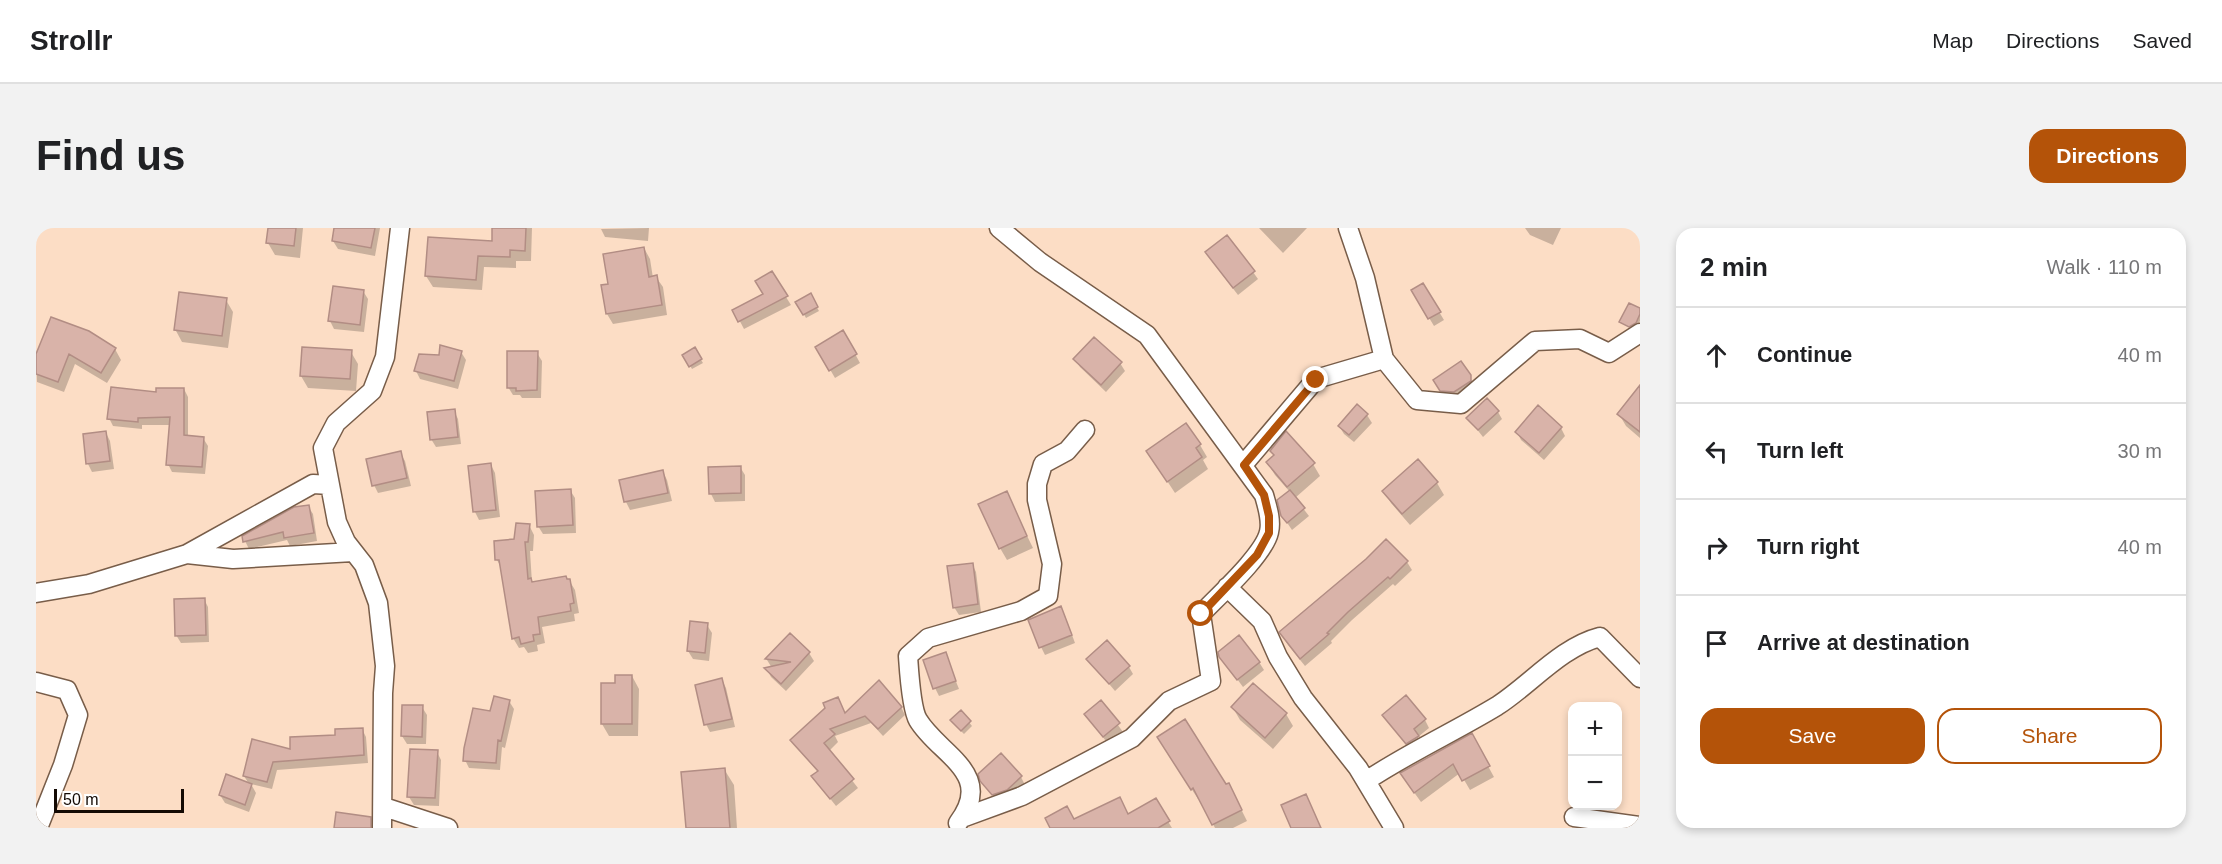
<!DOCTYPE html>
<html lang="en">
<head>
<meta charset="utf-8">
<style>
	body { margin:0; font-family:Helvetica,sans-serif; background:#f2f2f2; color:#202124 }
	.controls { position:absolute; right:18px; bottom:18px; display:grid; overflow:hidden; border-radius:12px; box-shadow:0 3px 9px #0003 }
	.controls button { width:54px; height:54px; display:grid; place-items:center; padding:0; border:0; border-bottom:2px solid #e0e0e0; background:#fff; color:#202124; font:30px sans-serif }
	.scale { position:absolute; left:18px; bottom:15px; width:130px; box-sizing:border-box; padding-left:6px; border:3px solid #140a04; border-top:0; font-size:16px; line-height:21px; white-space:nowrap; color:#140a04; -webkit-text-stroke:4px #fff; paint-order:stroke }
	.stop { position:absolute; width:18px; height:18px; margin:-14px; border:4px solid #b45309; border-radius:50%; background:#fff }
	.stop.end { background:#b45309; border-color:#fff; box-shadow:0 2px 6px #0008 }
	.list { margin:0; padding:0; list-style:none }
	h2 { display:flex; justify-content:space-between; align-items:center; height:78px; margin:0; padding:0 24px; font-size:26px }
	h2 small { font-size:20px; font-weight:400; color:#757577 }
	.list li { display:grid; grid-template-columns:39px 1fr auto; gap:18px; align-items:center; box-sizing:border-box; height:96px; padding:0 24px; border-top:2px solid #e0e0e0 }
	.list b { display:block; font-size:22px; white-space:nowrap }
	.list em { font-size:20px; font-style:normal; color:#757577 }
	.actions { display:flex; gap:12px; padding:18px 24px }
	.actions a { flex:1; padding:14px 0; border:2px solid #b45309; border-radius:18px; text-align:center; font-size:21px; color:#b45309 }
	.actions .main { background:#b45309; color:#fff }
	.icon { flex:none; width:33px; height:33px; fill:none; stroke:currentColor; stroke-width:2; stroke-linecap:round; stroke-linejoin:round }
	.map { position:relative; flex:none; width:1604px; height:600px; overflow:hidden; border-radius:18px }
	header { display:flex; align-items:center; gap:36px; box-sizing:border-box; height:84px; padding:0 30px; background:#fff; border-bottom:2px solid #e0e0e0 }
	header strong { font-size:28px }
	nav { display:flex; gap:33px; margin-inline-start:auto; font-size:21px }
	.intro { display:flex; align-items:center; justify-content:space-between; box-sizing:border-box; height:144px; padding:0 36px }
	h1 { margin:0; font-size:42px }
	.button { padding:15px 27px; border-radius:18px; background:#b45309; color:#fff; font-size:21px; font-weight:700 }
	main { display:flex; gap:36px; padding:0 36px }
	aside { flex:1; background:#fff; border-radius:18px; box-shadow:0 3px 9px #0003 }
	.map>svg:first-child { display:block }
</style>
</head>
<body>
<header>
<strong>Strollr</strong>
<nav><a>Map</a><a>Directions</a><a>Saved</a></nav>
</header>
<div class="intro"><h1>Find us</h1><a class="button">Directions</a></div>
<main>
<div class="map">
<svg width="1604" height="600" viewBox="0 0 1604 600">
	<rect width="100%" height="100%" fill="#fcddc5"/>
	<path fill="#0003" d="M 233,0 L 267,0 L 264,30 L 239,27 L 232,15 Z
		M 300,0 L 344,0 L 339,28 L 302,21 L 297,13 Z
		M 458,0 L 496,0 L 495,33 L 480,33 L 480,40 L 448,39 L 446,62 L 397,59 L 390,48 L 458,15 Z
		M 613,0 L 612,13 L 569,9 L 565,1 Z
		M 1223,0 L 1271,0 L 1247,25 Z
		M 1489,0 L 1525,0 L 1517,17 L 1494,7 Z
		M 608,20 L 614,31 L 617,50 L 620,49 L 627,59 L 631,87 L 577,96 L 571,86 L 574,57 Z
		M 1175,32 L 1217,44 L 1222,51 L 1202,67 Z
		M 735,45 L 755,77 L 708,101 L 698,82 L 729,67 Z
		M 1387,57 L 1408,92 L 1398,98 L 1377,63 Z
		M 327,63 L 332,71 L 328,104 L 298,101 L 294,93 Z
		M 774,67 L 783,83 L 770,90 L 761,74 Z
		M 190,72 L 197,84 L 192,120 L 146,114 L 139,101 Z
		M 1604,82 L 1604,93 L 1601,98 L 1599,100 L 1586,94 L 1586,95 L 1585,94 Z
		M 15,91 L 79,121 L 85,132 L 71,155 L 39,136 L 28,164 L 1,154 L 0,130 Z
		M 807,104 L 824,135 L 799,150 L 781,119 Z
		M 658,121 L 667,135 L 656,141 L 648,127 Z
		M 315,124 L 322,136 L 320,163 L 272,160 L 265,148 Z
		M 425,124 L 430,132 L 422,161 L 384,151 L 380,143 L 405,128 Z
		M 501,125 L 506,133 L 505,170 L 486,170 L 484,167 L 477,167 L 472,159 Z
		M 1039,131 L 1084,135 L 1089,143 L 1070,164 L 1044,139 Z
		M 1433,148 L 1438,157 L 1423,172 L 1410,170 L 1403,160 Z
		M 148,161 L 152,169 L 152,209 L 167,210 L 172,218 L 169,246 L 136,244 L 132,236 L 135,197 L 106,197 L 106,201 L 77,198 L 73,190 L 121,165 Z
		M 1604,162 L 1604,210 L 1590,198 L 1583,186 Z
		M 418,183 L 422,191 L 425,216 L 400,219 L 395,211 Z
		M 1462,184 L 1466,191 L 1447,209 L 1432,190 Z
		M 1331,187 L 1336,195 L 1318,214 L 1308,206 L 1303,198 Z
		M 1525,200 L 1529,208 L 1508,232 L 1485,212 L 1481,204 Z
		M 70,205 L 74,213 L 78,241 L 56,244 L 52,236 L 48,207 Z
		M 1164,217 L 1171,229 L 1167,232 L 1172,241 L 1139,265 L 1112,224 Z
		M 364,225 L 369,233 L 375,258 L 342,265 L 338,257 Z
		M 1232,235 L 1277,236 L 1284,248 L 1259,270 L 1273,288 L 1256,302 L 1246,287 L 1254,264 L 1239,247 Z
		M 455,237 L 459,245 L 464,289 L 443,292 L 439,284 Z
		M 704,239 L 709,247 L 709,273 L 679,274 L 675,266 Z
		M 627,244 L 631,252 L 636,273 L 594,282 L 590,274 L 585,253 Z
		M 1401,255 L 1408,267 L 1374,297 L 1355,275 L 1348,263 Z
		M 534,262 L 539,270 L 540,305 L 507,306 L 502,298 Z
		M 970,265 L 997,320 L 971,332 L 964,320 Z
		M 272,278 L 277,286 L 281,313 L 254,318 L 251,312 L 213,321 L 209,313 Z
		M 493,297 L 498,307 L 497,323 L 494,323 L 496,355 L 533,352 L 539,362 L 543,385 L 538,386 L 539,393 L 506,399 L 509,415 L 501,417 L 502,423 L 492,425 L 488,419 L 483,420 L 477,410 L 466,341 L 461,332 Z
		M 1350,313 L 1371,334 L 1376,342 L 1359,358 L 1357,356 L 1316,392 L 1295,413 L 1296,415 L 1269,438 L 1252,417 L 1245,405 L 1331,332 Z
		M 936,336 L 940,344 L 945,384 L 923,387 L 918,379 Z
		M 168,371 L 172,379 L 173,414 L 145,415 L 140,407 Z
		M 1029,388 L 1039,415 L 1009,427 L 1005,419 Z
		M 671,397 L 676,405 L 673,433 L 657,431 L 652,423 Z
		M 754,407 L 773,425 L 778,433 L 750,463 L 735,449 L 731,441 L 736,440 L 731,432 Z
		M 909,426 L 923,461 L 903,468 L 899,460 Z
		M 1184,428 L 1223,434 L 1228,442 L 1207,459 Z
		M 1052,431 L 1093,439 L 1097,446 L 1079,463 Z
		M 596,448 L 603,461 L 602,508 L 573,508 L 566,496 Z
		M 686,452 L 690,460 L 699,499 L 674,504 L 670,496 Z
		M 802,471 L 809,486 L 865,479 L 869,487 L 847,508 L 835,495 L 799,508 L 802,514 L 793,523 L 822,560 L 800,578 L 777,549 L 782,544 L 756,513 Z
		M 473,473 L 478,481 L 469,520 L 466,519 L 464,542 L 433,540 L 429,532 L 456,485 Z
		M 1065,474 L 1087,504 L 1072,516 L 1050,486 Z
		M 386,479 L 391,487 L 390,516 L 371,516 L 366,508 Z
		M 1197,480 L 1250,486 L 1257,498 L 1237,521 L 1204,492 Z
		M 925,484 L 936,498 L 928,506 L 918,496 Z
		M 1348,487 L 1389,492 L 1393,500 L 1382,509 L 1387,517 L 1375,523 Z
		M 326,501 L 330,509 L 332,535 L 241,542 L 236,561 L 215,556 L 220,565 L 213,584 L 189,575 L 184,567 L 213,556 L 208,548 L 256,523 Z
		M 1435,507 L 1458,549 L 1434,562 L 1424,545 L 1385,574 L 1372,556 Z
		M 1129,520 L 1190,558 L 1198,567 L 1211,593 L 1197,600 L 1179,600 L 1164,570 L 1162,571 Z
		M 401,524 L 405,532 L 403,578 L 378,577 L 373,569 Z
		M 688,541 L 698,557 L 701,600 L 651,600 Z
		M 985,549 L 989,557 L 962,574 L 945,553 Z
		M 1119,572 L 1136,600 L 1016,600 L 1037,593 L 1092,587 Z"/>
	<path fill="#d9b3a9" stroke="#b28d84" stroke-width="1.5" d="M 232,0 L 260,0 L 258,18 L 230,15 Z
		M 298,0 L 339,0 L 335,20 L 296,13 Z
		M 456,0 L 490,0 L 489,23 L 474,22 L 474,29 L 442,28 L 440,52 L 389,48 L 392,9 L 456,13 Z
		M 1191,7 L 1219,43 L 1197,60 L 1169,24 Z
		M 608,19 L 613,49 L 621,47 L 626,77 L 570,86 L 565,57 L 572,56 L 567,26 Z
		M 736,43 L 752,68 L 702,94 L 696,82 L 727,66 L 719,53 Z
		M 1387,55 L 1405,84 L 1392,91 L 1375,62 Z
		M 297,58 L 328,62 L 324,97 L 292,93 Z
		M 143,64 L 191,70 L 186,108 L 138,102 Z
		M 775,65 L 782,79 L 767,87 L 759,74 Z
		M 1593,75 L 1604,80 L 1604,86 L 1600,95 L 1593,99 L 1583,94 Z
		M 15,89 L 53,103 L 80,120 L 65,145 L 33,126 L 22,154 L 0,146 L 0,126 Z
		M 807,102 L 821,126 L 793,143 L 779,119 Z
		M 1058,109 L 1086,134 L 1065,157 L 1037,131 Z
		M 404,117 L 426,123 L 418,153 L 378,143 L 383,126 L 403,127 Z
		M 266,119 L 316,122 L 314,151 L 264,148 Z
		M 659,119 L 666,131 L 653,139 L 646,127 Z
		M 471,123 L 502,123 L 501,162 L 480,163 L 480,160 L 471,160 Z
		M 1425,133 L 1435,147 L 1435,153 L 1418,164 L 1404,163 L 1397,152 Z
		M 1604,157 L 1604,204 L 1581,186 Z
		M 75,159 L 120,164 L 120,160 L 148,160 L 148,207 L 168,209 L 166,239 L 130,237 L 134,189 L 102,190 L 102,194 L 71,191 Z
		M 1451,170 L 1463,183 L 1442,202 L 1430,190 Z
		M 1321,176 L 1332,186 L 1313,207 L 1302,198 Z
		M 1502,177 L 1526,199 L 1503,225 L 1479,204 Z
		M 419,181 L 422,209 L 394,212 L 391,184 Z
		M 1150,195 L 1165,216 L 1160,220 L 1166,229 L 1131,254 L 1110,223 Z
		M 70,203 L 74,233 L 50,236 L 47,206 Z
		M 1250,203 L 1279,235 L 1251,259 L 1230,234 L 1238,227 L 1234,223 Z
		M 365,223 L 371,250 L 336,258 L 330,231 Z
		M 1382,231 L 1402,254 L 1366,286 L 1346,263 Z
		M 455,235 L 460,282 L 437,284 L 432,238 Z
		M 705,238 L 705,265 L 673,266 L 672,239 Z
		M 627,242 L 632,265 L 588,274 L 583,252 Z
		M 535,261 L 537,297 L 501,299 L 499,263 Z
		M 1254,262 L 1269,280 L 1251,295 L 1245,288 L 1241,272 Z
		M 971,263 L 991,308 L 963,321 L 942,276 Z
		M 273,277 L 278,305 L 248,310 L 247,304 L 207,314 L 206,308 L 258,279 Z
		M 480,295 L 494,296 L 492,314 L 489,314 L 492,351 L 495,350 L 496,354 L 530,348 L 531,351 L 534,351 L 538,375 L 534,376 L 535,383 L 502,389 L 504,406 L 497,407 L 498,413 L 485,416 L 483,409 L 476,411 L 463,332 L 459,332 L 458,313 L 478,311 Z
		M 1350,311 L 1372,333 L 1354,351 L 1352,349 L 1312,384 L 1291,405 L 1293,406 L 1264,431 L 1243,404 L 1330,331 Z
		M 937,335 L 942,376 L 917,380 L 911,338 Z
		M 169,370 L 170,407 L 139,408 L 138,371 Z
		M 1025,378 L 1036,407 L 1003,420 L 992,392 Z
		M 654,393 L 672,395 L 669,425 L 651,423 Z
		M 754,405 L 774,424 L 745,456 L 728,440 L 755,434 L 729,431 Z
		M 1203,407 L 1224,434 L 1201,452 L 1183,429 L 1182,424 Z
		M 1071,412 L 1094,438 L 1073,456 L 1050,431 Z
		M 910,424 L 920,453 L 897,461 L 887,432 Z
		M 579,447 L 596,447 L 596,496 L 565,496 L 565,455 L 579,455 Z
		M 686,450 L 696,491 L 668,497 L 659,457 Z
		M 843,452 L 866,479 L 842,501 L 829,488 L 794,501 L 799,506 L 788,515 L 818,551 L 794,571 L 775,548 L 782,543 L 754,512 L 789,480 L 787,475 L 802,469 L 809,485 Z
		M 1217,455 L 1251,485 L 1229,510 L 1195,479 Z
		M 1370,467 L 1390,491 L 1378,501 L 1383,508 L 1370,516 L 1346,487 Z
		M 458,468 L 474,472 L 465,513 L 462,512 L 460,535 L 427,533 L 428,520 L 437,480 L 454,483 Z
		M 1065,472 L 1084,495 L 1067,509 L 1048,486 Z
		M 366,477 L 387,477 L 386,509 L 365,508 Z
		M 925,482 L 935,493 L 925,503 L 914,492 Z
		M 1149,491 L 1190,556 L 1193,555 L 1206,582 L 1176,597 L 1157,560 L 1155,562 L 1121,509 Z
		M 327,500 L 328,527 L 237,534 L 231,554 L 207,548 L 216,511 L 254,521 L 254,509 L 299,507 L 299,501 Z
		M 1436,505 L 1454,538 L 1426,553 L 1417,536 L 1378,565 L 1364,545 Z
		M 374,521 L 402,522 L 399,570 L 371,569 Z
		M 965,525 L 986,548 L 971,562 L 956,567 L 944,553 L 942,546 Z
		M 689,540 L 694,600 L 650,600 L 645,544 Z
		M 190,546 L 216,556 L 209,577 L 183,567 Z
		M 1270,566 L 1285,600 L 1255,600 L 1245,577 Z
		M 1084,569 L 1092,586 L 1120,570 L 1134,593 L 1122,600 L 1014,600 L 1009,590 L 1031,578 L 1038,591 Z
		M 300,584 L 335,589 L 335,600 L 298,600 Z"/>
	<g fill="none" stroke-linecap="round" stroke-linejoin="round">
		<g stroke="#785d49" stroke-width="21">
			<path id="minor" d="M 1312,0 L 1329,50 L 1348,131
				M 1207,237 L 1280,151 L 1348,131 L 1381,172 L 1425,176 L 1499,113 L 1544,111 L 1573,125 L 1604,105
				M 151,326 L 197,331 L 317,324
				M 1191,359 L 1226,393 L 1242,429 L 1267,470 L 1322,540 L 1358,600
				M 0,365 L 53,356 L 151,326 L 277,256 L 294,257
				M 0,454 L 31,462 L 42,487 L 27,537 L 2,600
				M 1330,553 C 1372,525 1418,504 1461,478 C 1494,457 1525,419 1564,409 L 1604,450
				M 348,579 L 412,600
				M 1538,589 L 1604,598
				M 926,590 L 986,568 L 1096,510 L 1133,473 L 1175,453 L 1165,386 C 1182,368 1228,327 1233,304 C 1236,292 1231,278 1228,267 L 1111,107 L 1004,34 L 963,0
				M 922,595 C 960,545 903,527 882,492 C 875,480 873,442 872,428 L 892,410 L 985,383 L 1012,368 L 1016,336 L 1001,272 L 1001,256 L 1007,236 L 1031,223 L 1049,202
				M 346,600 L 347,465 L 349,438 L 342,375 L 328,337 L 310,314 L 301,294 L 287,220 L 300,195 L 336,163 L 349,129 L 364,0"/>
		</g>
		<use href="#minor" stroke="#fff" stroke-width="18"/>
	</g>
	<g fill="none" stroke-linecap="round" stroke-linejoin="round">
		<path stroke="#b45309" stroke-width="8" d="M 1165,386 L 1221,327 L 1233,305 L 1233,288 L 1228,267 L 1208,237 L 1280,152"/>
	</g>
</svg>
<div class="controls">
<button>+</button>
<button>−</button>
</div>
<div class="scale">50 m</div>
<div class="stop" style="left:1165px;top:386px"></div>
<div class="stop end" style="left:1280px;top:152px"></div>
</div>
<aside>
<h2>2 min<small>Walk · 110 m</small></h2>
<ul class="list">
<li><svg class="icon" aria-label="ahead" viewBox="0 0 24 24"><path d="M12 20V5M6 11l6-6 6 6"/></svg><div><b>Continue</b></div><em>40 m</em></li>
<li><svg class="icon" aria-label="left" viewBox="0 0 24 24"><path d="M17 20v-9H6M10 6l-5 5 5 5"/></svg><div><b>Turn left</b></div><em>30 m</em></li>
<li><svg class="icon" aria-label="right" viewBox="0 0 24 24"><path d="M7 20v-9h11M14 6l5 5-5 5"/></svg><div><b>Turn right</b></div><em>40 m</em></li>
<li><svg class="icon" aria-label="arrive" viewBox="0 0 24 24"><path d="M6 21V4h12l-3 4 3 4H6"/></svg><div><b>Arrive at destination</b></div></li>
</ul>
<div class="actions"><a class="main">Save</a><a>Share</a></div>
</aside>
</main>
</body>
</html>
